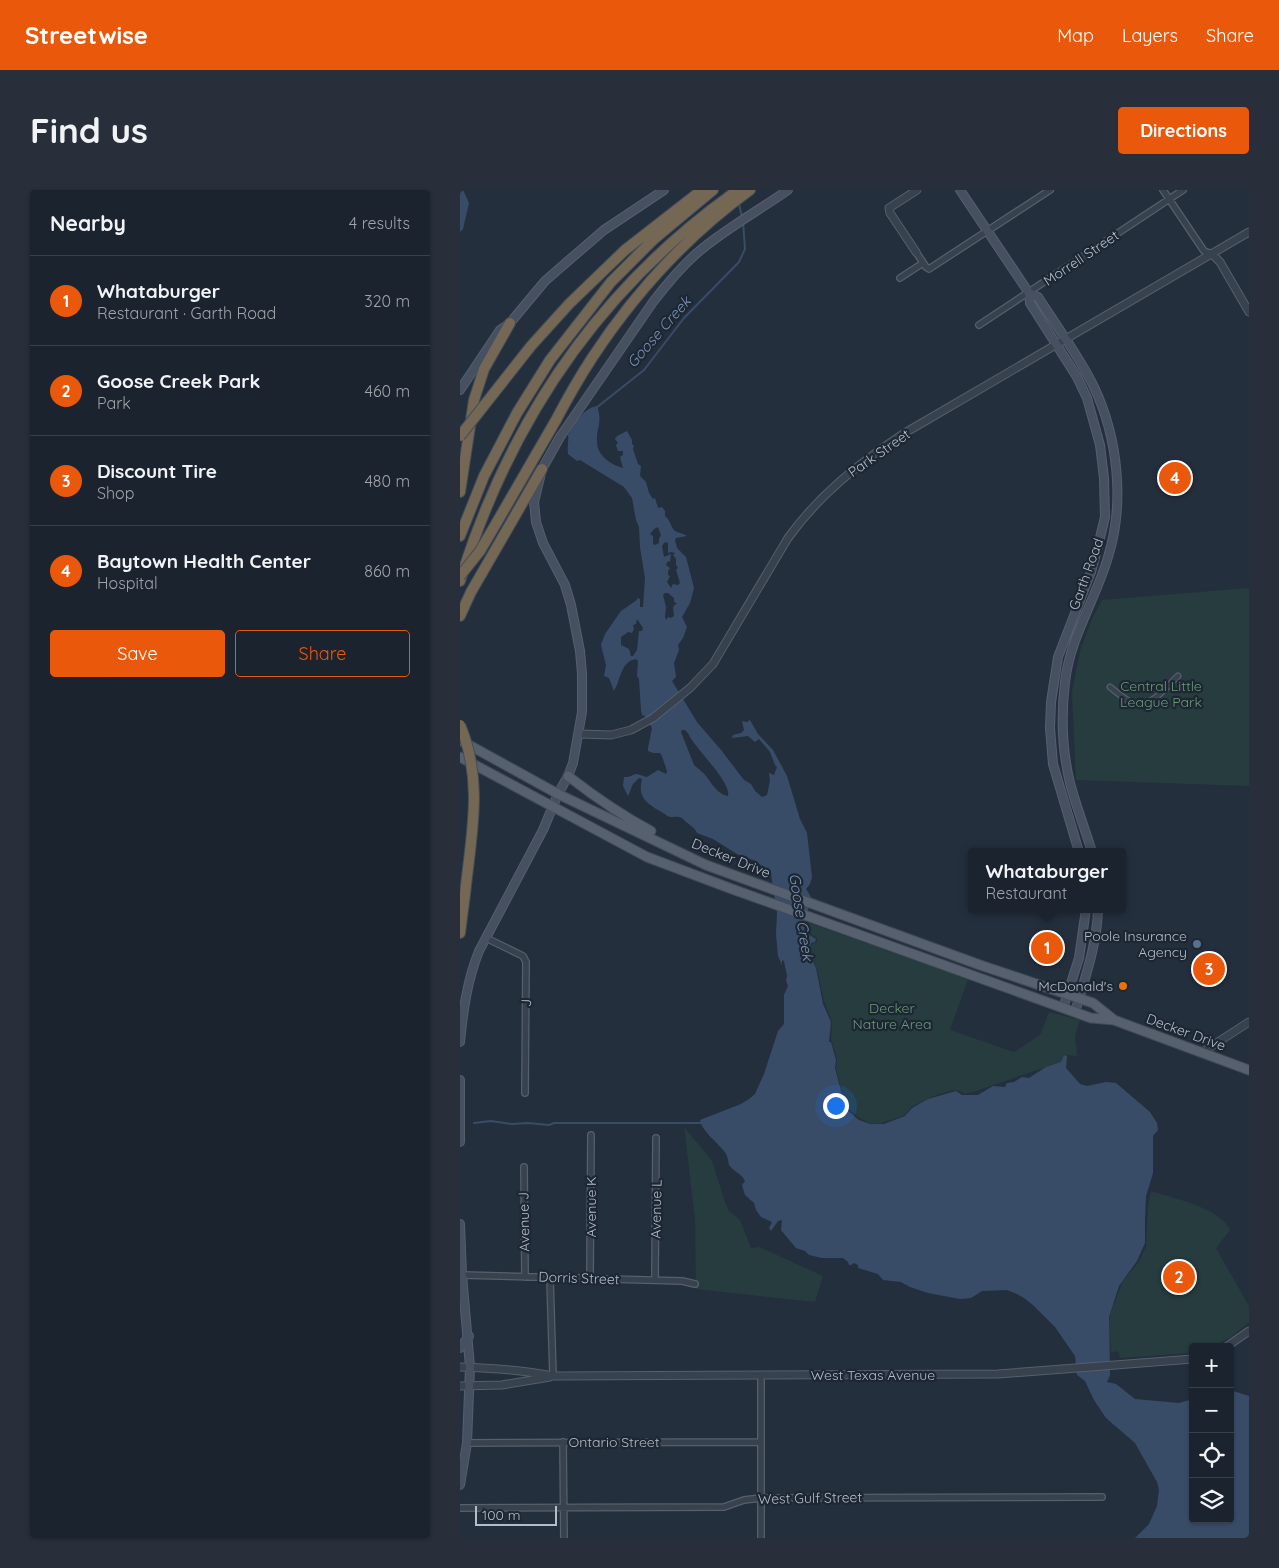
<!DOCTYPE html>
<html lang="en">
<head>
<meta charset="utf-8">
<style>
	body { margin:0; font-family:Quicksand,sans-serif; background:#282f3a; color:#f1f3f6 }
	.controls { position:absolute; right:15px; bottom:15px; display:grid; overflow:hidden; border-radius:5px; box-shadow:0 1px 4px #0004 }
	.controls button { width:45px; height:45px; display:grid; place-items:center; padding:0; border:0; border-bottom:1px solid #39404a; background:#1b232e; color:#f1f3f6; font:25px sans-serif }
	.scale { position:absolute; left:15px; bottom:12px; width:82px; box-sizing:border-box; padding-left:5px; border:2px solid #b4bcc9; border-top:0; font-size:14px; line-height:18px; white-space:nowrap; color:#b4bcc9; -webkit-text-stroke:4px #1d2633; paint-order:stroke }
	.you { position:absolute; left:375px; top:915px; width:18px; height:18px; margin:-12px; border:4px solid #fff; border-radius:50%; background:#1a73e8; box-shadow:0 0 0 8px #1a73e833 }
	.badge { display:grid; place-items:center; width:32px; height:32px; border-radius:50%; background:#ea580c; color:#fff; font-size:16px; font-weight:700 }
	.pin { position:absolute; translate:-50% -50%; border:2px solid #fff; box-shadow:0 1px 5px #0006 }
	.popup { position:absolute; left:508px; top:658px; width:158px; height:65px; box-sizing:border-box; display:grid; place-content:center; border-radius:5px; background:#1b232e; filter:drop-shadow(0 1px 4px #0005); font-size:16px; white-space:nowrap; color:#a0a4aa }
	.popup b { font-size:19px; color:#f1f3f6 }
	.popup::after { content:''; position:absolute; left:50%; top:100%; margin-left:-10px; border:10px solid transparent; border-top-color:#1b232e }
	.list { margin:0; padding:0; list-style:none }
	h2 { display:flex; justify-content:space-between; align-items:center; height:65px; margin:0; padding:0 20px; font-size:21px }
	h2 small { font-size:16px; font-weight:400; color:#a0a4aa }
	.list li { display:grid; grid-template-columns:32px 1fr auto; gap:15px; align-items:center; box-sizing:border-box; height:90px; padding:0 20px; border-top:1px solid #39404a }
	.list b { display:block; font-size:19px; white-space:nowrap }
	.list p { margin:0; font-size:16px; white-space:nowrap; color:#a0a4aa }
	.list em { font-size:16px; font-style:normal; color:#a0a4aa }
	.actions { display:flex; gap:10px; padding:15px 20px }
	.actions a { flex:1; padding:11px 0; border:1px solid #ea580c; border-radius:5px; text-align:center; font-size:18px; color:#ea580c }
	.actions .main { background:#ea580c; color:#fff }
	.icon { flex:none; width:28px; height:28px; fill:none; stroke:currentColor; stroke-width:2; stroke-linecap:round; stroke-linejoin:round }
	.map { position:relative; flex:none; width:789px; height:1348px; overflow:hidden; border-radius:5px }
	header { display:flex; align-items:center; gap:30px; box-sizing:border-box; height:70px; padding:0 25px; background:#ea580c; color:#fff }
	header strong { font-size:24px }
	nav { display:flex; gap:28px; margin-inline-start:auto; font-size:18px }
	.intro { display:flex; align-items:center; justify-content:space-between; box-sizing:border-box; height:120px; padding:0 30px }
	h1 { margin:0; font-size:35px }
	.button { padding:12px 22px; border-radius:5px; background:#ea580c; color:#fff; font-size:18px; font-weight:700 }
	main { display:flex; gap:30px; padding:0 30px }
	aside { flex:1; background:#1b232e; border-radius:5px; box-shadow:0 1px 4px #0004 }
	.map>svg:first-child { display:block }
</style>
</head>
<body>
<header>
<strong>Streetwise</strong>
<nav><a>Map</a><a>Layers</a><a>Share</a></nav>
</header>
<div class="intro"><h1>Find us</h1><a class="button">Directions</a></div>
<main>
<aside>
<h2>Nearby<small>4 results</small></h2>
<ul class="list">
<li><span class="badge">1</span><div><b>Whataburger</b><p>Restaurant · Garth Road</p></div><em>320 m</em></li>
<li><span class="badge">2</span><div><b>Goose Creek Park</b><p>Park</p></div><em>460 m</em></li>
<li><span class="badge">3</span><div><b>Discount Tire</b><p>Shop</p></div><em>480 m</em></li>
<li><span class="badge">4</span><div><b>Baytown Health Center</b><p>Hospital</p></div><em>860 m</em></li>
</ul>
<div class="actions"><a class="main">Save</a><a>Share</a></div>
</aside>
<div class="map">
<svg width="789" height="1348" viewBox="0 0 789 1348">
	<rect width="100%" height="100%" fill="#242f3e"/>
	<path fill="#263c3f" d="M 789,398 L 789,596 L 616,590 L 612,502 L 620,461 L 632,429 L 642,410 Z
		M 346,732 L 508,789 L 490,840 L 554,862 L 580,845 L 589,822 L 620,830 C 617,837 615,844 615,851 C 616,857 618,859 616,864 L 618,866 L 604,865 L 601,872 L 516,901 L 504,904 L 500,901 L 494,900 L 476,905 L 451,917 L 445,925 L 419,934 L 409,933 L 398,927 L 388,918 L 382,903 L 376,878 L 377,869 L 371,849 L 372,832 L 364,811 L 357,779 L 350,761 L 352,754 L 357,752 L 357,748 L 346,740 Z
		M 224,937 L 252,971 L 265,1012 L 269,1021 L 280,1030 L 291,1058 L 299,1057 L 363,1086 L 355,1112 L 236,1099 L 235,1028 Z
		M 691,1001 C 715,1009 759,1017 770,1040 L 756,1058 L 789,1116 L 789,1132 L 771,1147 L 752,1157 L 733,1157 L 733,1163 L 660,1168 L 658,1161 L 651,1163 L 649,1137 L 650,1124 L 663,1091 L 678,1073 L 686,1057 L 688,1015 Z"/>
	<path fill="#394c67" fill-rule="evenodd" d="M 0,0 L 3,0 L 9,13 L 3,39 L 0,42 Z
		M 137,216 C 143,233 136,237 137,252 C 137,266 152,275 163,278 L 160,267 L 163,265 L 163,261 L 158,261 L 156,255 L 158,253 L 155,249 L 157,246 L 167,241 L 172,250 L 172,254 L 174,256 L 173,259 L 178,274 L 181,276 L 180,286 L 186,292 L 189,303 L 193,309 L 195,308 L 198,318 L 202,317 L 205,321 L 205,326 C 211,331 211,338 215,341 C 219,343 223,343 227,346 L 216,348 L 215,350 L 217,358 L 226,367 L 234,398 L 230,413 L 222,427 L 227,437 L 223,448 L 218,455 L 219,460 L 214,473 L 216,487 L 212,491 L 237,532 L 261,560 L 284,590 L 291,594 L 295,601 L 302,607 L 307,605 L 310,591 L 309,583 L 314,585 L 317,577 L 315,575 L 310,562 L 299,549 L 295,552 L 288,546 L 272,548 L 273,545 L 281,543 L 284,540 L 282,531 L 287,532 L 290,530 L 298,544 L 313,560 L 327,586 L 340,629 L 347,643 L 352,687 L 350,694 L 346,699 L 351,707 L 344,739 L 346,743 L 356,749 L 355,752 L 351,753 L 349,762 L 356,778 L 363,814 L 371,832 L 369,852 L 371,852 L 376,870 L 375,878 L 385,916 L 388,921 L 399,930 L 410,934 L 424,934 L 445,926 L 452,918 L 468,909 L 496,901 L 502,905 L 518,905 L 533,896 L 545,897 L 547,893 L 554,892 L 562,887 L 569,888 L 586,877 L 601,872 L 604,865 L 607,866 L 606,878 L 620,894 L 627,896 L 646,892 L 656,893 L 690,922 L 697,933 L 698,940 L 693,946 L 693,983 L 686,1006 L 685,1030 L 685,1053 L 677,1071 L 659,1096 L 649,1127 L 650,1185 L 647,1192 L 656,1194 L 675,1209 L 719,1213 L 733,1209 L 733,1329 L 770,1329 L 770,1200 L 789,1206 L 789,1348 L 675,1348 L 689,1334 L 697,1316 L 699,1300 L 697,1292 L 675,1253 L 646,1228 L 634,1210 L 625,1191 L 617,1185 L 615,1166 L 595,1137 L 574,1116 L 564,1108 L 557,1104 L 547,1100 L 522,1101 L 511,1108 L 500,1109 L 468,1103 L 450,1097 L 441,1092 L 423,1090 L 418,1084 L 398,1078 L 398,1075 L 394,1073 L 391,1075 L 389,1075 L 388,1072 L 383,1068 L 362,1068 L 349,1065 L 345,1061 L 336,1058 L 321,1040 L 322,1030 L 318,1031 L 311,1041 L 309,1038 L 312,1032 L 301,1027 L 296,1020 L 294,1013 L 285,1005 L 282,995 L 285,991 C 281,983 274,982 269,975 C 268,970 268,966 264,961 C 257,952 241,940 240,930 L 281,914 L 289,909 L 295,904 L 304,884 L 318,841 L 324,834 L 324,805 L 328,796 L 326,790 L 327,786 L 324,771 L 322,770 L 322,775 L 318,766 L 316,744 L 317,723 L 311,684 L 296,671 L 277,664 L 253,649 L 237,643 C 234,636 227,634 222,628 C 218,626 215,627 210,627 C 206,626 207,625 203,623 C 188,614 177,609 182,589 L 179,588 L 173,594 L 168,606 L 163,596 L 164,587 L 168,587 C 180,582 174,584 187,587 L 198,580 L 206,584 L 207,581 L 202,566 L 200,563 L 193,563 L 188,561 L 188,558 L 192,538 L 185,526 L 182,525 L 181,520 L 179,489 L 177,486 L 178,471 L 176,469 C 160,472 161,490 154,501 L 149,488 L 144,486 L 146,475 L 141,455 L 145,444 L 161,421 L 177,410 L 177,408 L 180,409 L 180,417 L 183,417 L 185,388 L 180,357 L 179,337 L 176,330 L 172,308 L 164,297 L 120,270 L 117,271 L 108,264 C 107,257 109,249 108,245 C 116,233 122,219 137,216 ZM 198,337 L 201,345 L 199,349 L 199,353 L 195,355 L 193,354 L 193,346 L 190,344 L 194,339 ZM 205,352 L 208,353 L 208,363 L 211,362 L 215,363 L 213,365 L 216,369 L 216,375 L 218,378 L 216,380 L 220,393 L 218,395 L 213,394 L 211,398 L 207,392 L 210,386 L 208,385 L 208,381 L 210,378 L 206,375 L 208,371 L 210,372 L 211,364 L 204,367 L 202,356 ZM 205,403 L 208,403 L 214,408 L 214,412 L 217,413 L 213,417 L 214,426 L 211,428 L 208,427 L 206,430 L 205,427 L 206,417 L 203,405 ZM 177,429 L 183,438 L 182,441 L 179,441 L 177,460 L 173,466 L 171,466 L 169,459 L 161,455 L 161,447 L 168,442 L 172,443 L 174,439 L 173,435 L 176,434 ZM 222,540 L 225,540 L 228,543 C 234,558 272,592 268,606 C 255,604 250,588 241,581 C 239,579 236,577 234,575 L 221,542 Z"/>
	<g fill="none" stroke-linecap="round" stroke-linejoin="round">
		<path stroke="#394c67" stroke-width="2" d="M 279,14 L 282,27
			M 136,218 L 184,180 L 224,128 L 279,72 L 285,59 L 283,31
			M 14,933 L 31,931 L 52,934 L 68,933 L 89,935 L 94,933 L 241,933"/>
		<g stroke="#565f6c" stroke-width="7">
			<path id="pedestrian" d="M 650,497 C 656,502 662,507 669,511 C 689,522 705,498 718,486"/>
		</g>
		<g stroke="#565f6c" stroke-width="8">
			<path id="minor" d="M 703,0 L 744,61 L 752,64
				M 456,62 L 466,77 L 469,79 L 472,77 L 590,0
				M 440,88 L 463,73
				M 519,135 L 723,0
				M 26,748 L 63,766 L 66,772 L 65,903
				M 64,977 L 65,1087
				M 2,1085 L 222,1091 L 235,1094
				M 90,1088 L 93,1186
				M 130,1088 L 131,945
				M 195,1090 L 196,948
				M 301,1186 L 301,1348
				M 103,1252 L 104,1348
				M 7,1253 L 301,1252
				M 0,1318 L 264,1317 L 284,1310 L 301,1308 L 642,1307"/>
		</g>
		<g stroke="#565f6c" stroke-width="9">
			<path id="tertiary" d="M 456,62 L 430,23 L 429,18 L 457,0
				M 752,64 L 760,72 L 789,122
				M 119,544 L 151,545 L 171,540 L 193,528 L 230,498 L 253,474 L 328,348 C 359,305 398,274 443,244 L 789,42
				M 741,863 L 789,832
				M 766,1157 L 789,1141
				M 0,1177 C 32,1178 62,1180 93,1186 L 538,1184 L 733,1169
				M 0,1196 L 42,1195 L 90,1187"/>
		</g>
		<g stroke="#565f6c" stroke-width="10">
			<path id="secondary" d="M 500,0 L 569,103 L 570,113 L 617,187 L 627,208 L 640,255 L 644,288 L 645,327 L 638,356 L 631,382 L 598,467 L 591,512 L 590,538 L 593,574 L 619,662
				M 569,103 L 578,107 C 597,137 619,166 634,197 C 658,248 665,313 648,367 C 636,409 610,447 605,492 C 601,525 602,560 610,593 C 616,616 625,639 632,662
				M 0,200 L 40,140 L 50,133 L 85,91 L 108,71 L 144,40 L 204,0
				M 603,818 L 619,768 L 626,719
				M 615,822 C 625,788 637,755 638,719
				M 0,852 C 3,821 7,791 19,761 L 83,640 L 98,604 L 108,586 L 113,573 L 122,522 L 122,484 L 120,461 L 111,415 L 105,395 L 83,353 L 76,332 L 74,312 L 82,279 L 100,247 L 193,112 C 206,95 220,78 237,63 C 265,39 298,21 328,0
				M 0,890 L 0,952
				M 0,1034 L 2,1085 L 10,1177 L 7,1253 L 0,1295
				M 0,1158 L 9,1146"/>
		</g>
		<g stroke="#414a57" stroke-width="11">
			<path id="primary" d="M 0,550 L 98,604 L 246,675 L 520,775 L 633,813 L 653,829
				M 0,567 L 187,667 L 272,699 L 631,828 L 654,830 L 789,880
				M 108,586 C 135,607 161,625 191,641"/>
		</g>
		<g stroke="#434c59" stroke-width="12">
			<path id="motorway" d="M 165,60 L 242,0
				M 0,302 L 14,210 L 24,179 L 50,133
				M 37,332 C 57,298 76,264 96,230 C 107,209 119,188 132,168 C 174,104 228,45 290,0
				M 0,346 L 24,286 L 57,223 L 90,170 L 151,92 L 193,50 L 253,0
				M 0,391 C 50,230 139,98 278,0
				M 0,426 L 11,402 L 82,279
				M 0,743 L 5,704"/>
		</g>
		<use href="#pedestrian" stroke="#38414e" stroke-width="4.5"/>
		<use href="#minor" stroke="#38414e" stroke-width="5.5"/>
		<use href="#tertiary" stroke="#38414e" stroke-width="7"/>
		<use href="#secondary" stroke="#465061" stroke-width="8"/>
		<use href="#primary" stroke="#56606e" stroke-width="9"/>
		<use href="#motorway" stroke="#746855" stroke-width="10"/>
		<g stroke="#434c59" stroke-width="12" stroke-linecap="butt">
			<path id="motorway-bridge" d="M 0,246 L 71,156 L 109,114 L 165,60
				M 0,386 L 20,361 L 37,332
				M 0,535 C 24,591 11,646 5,704"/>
		</g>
		<use href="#motorway-bridge" stroke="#746855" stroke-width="10"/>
	</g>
	<circle fill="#5c6f8a" stroke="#1d2633" stroke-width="2" cx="737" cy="754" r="5"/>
	<circle fill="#e8710a" stroke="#1d2633" stroke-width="2" cx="663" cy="796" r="5"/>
	<g text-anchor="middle" stroke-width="4.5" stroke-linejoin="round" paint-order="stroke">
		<g font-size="14" fill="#b4bcc9" stroke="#1d2633">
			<text transform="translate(621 68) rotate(-34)" y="5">Morrell Street</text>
			<text transform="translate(419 263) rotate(-35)" y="5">Park Street</text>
			<text transform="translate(626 384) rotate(-70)" y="5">Garth Road</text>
			<text transform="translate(271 668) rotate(22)" y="5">Decker Drive</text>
			<text transform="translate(66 813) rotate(-89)" y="5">J</text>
			<text transform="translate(726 842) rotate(20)" y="5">Decker Drive</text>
			<text transform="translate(131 1017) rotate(-90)" y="5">Avenue K</text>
			<text transform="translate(196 1019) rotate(-89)" y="5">Avenue L</text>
			<text transform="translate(64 1032) rotate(-91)" y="5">Avenue J</text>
			<text transform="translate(119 1088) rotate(2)" y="5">Dorris Street</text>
			<text x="413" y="1190">West Texas Avenue</text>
			<text x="154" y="1257">Ontario Street</text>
			<text transform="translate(350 1308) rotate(-1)" y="5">West Gulf Street</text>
		</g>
		<g font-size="14" fill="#6b9a76" stroke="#1d2633">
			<text x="701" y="501">Central Little<tspan x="701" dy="16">League Park</tspan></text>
			<text x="432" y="823">Decker<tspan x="432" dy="16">Nature Area</tspan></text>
		</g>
		<g font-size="14" fill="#b4bcc9" stroke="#1d2633" text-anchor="end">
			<text x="727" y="751">Poole Insurance<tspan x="727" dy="16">Agency</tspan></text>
			<text x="653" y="801">McDonald's</text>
		</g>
		<g font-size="15" font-style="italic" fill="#7c92b1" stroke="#1d2633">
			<text transform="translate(199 142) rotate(-49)" y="5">Goose Creek</text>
			<text transform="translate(341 727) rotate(81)" y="5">Goose Creek</text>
		</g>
	</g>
</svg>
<div class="controls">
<button>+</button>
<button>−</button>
<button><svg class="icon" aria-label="locate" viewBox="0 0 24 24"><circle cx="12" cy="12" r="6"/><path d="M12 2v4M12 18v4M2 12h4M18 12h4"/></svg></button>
<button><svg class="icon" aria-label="layers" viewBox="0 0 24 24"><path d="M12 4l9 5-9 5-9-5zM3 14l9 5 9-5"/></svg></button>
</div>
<div class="scale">100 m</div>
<div class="you"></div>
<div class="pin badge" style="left:587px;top:758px">1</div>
<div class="popup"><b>Whataburger</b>Restaurant</div>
<div class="pin badge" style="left:719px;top:1087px">2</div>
<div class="pin badge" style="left:749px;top:779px">3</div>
<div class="pin badge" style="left:715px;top:288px">4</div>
</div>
</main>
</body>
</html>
